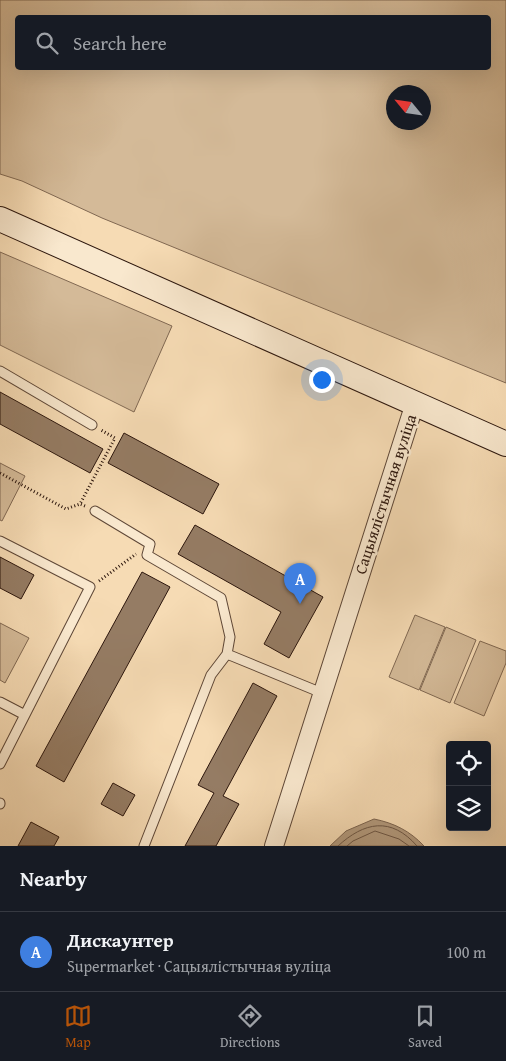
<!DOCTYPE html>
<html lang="en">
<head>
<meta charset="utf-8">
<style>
	body { margin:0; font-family:"Gentium Book Plus",serif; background:#242831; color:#f1f3f6 }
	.controls { position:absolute; right:15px; bottom:15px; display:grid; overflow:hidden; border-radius:5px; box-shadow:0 5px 20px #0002 }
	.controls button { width:45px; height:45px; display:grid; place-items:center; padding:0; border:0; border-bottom:1px solid #363941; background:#171b24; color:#f1f3f6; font:25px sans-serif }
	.compass { position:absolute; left:386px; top:85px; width:45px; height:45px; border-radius:50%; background:#171b24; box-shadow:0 5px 20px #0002; rotate:299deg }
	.you { position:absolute; left:321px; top:379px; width:18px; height:18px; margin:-12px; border:4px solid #fff; border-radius:50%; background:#1a73e8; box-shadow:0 0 0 8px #1a73e833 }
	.badge { display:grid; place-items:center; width:32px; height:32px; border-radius:50%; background:#b45309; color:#fff; font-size:16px; font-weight:700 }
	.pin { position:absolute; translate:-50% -41px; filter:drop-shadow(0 1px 2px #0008) }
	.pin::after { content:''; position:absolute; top:26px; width:18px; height:15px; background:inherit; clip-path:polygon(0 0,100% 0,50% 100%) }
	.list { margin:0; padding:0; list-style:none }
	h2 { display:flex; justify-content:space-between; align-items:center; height:65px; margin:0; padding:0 20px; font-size:21px }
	h2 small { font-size:16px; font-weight:400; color:#9ea1a6 }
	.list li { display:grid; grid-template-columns:32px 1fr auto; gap:15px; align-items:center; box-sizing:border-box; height:80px; padding:0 20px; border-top:1px solid #363941 }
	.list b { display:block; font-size:19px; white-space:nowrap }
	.list p { margin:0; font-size:16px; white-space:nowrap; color:#9ea1a6 }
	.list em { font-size:16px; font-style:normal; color:#9ea1a6 }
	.icon { flex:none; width:28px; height:28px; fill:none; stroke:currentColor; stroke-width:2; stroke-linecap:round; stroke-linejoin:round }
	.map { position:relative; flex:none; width:506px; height:846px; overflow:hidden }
	.search { position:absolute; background:#171b24; box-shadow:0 5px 20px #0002; left:15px; right:15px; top:15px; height:55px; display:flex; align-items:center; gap:12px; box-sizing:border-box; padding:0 18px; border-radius:5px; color:#9ea1a6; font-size:19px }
	.sheet { height:145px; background:#171b24 }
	nav { display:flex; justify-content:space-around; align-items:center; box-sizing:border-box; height:70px; border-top:1px solid #363941; background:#171b24; font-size:14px; color:#9ea1a6 }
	nav a { display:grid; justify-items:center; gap:2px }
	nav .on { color:#b45309 }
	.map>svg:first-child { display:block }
</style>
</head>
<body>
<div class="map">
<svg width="506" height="846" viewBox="0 0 506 846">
	<rect width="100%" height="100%" fill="#f6dbb4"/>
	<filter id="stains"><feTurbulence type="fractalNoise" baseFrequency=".004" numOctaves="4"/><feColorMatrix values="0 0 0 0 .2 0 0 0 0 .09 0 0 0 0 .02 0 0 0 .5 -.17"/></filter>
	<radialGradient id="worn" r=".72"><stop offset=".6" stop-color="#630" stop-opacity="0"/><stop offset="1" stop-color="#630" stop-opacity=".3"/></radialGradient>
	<path fill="#d4ba98" stroke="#806852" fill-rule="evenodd" d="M 0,0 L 506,0 L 506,383 L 102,218 L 22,181 L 0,174 ZM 18,18 L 488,18 L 488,68 L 18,68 ZM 394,92 L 424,92 L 424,122 L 394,122 Z
		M 0,252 L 172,326 L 134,412 L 0,345 Z
		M 0,463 L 25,476 L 2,521 L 0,520 Z
		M 415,615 L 445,627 L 419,690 L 389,677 Z
		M 0,623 L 29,638 L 5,683 L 0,680 Z
		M 446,627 L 476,640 L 450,703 L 420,690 Z
		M 480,641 L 506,651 L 506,663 L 484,716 L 454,703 Z"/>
	<path fill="#b1987b" stroke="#7c644f" d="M 374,819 C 394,823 410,831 424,846 L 330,846 L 346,831 Z"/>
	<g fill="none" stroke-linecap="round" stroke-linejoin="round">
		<path stroke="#6e5744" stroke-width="1" d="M 338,846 C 364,822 391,816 417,846
			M 347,846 L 353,841 L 375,831 L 399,839 L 409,846"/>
	</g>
	<path fill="#957c64" stroke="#2c160d" d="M 0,392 L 103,449 L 90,473 L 0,424 Z
		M 124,433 L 219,484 L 203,514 L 108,463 Z
		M 195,525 L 323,597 L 289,658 L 264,644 L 281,612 L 178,554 Z
		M 0,557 L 34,575 L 21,599 L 0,588 Z
		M 142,572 L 170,587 L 64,782 L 36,766 Z
		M 253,683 L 277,696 L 223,796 L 239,804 L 216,846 L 185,846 L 214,793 L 198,785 Z
		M 113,783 L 135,795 L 123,816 L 101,804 Z
		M 31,822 L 59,837 L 54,846 L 18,846 Z"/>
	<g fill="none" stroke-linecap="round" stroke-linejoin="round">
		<g stroke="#5e4737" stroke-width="11">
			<path id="lane" d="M 0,371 L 92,425
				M 95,511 L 150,544 L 147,555 L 221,598 L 230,637 L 227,654
				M 0,541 L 90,587 L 0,764
				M 0,702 L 25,715
				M 0,803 L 0,804
				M 144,846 L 211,675 L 227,654 L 322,693"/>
		</g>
		<g stroke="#5e4737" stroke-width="20">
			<path id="street" d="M 274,846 L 415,403"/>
		</g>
		<g stroke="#2c160d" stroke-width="26">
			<path id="secondary" d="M 0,219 L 506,444"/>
		</g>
		<path stroke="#2c160d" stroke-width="3" stroke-dasharray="1 2.5" stroke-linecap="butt" d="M 0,473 L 66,509 L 80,504
			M 85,506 L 80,504 L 115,438 L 101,430
			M 99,581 L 136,554"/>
		<use href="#lane" stroke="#f9e8ce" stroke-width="9"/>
		<use href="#street" stroke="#f9e8ce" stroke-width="18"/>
		<use href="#secondary" stroke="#f9e8ce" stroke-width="24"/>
	</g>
	<g text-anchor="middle" stroke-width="5" stroke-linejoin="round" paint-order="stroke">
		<g font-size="16" fill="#2c160d" stroke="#f9e8ce">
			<text transform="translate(385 494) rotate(-72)" y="6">Сацыялістычная вуліца</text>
		</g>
	</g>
	<rect width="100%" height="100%" filter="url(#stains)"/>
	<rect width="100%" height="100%" fill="url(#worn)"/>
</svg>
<div class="controls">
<button><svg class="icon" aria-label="locate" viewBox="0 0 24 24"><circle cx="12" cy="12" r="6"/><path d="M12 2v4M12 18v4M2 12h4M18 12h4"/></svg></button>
<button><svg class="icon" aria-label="layers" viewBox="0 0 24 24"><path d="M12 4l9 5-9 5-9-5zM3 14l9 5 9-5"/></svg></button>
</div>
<svg class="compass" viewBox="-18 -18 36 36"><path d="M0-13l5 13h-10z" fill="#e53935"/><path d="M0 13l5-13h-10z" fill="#9ea1a6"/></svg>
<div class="you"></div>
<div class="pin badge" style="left:300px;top:604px;background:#3f7fe0">A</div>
<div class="search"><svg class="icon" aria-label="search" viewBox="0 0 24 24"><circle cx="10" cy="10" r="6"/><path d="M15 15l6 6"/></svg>Search here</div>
</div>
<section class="sheet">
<h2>Nearby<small></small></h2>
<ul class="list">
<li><span class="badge" style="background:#3f7fe0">A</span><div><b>Дискаунтер</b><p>Supermarket · Сацыялістычная вуліца</p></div><em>100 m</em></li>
</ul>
</section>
<nav>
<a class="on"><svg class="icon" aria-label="map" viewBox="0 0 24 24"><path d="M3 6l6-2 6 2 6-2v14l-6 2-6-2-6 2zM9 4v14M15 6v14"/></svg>Map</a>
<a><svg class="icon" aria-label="directions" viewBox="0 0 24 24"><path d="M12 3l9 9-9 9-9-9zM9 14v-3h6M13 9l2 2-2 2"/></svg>Directions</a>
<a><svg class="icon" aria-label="saved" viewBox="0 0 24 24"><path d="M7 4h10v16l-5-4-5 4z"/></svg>Saved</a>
</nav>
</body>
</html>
